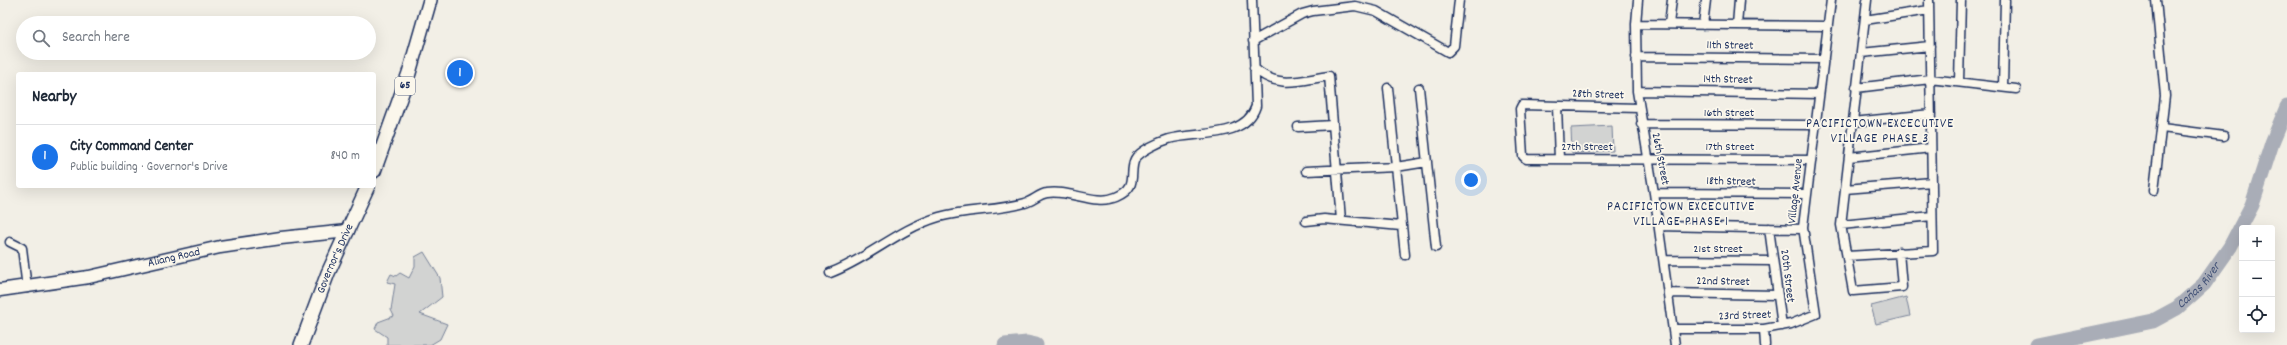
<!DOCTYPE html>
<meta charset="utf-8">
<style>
body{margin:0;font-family:Dekko,sans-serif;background:#f6f6f7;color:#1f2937}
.controls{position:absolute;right:12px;bottom:12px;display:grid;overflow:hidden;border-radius:4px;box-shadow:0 4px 16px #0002}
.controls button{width:36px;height:36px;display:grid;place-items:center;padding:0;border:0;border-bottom:1px solid #e0e1e3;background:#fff;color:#1f2937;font:20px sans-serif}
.you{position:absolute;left:1471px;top:180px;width:14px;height:14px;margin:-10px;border:3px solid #fff;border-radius:50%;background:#1a73e8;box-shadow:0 0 0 6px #1a73e833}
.badge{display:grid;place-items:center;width:26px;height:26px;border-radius:50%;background:#1a73e8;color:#fff;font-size:13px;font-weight:700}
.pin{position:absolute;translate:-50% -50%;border:2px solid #fff;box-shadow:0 1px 4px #0006}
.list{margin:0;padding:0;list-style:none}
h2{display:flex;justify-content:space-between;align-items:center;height:52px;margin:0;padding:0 16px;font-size:17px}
h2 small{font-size:13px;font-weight:400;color:#747a83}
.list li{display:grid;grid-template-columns:26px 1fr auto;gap:12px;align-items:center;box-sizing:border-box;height:64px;padding:0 16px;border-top:1px solid #e0e1e3}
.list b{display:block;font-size:15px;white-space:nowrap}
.list p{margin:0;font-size:13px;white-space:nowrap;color:#747a83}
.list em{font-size:13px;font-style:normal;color:#747a83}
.icon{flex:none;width:22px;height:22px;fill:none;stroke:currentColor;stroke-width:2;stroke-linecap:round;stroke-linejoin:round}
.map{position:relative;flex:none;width:2287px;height:345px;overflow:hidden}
.search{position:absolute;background:#fff;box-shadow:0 4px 16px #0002;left:16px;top:16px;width:360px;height:44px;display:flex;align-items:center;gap:10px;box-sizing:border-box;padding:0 14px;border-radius:22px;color:#747a83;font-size:15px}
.panel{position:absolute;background:#fff;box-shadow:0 4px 16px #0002;left:16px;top:72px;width:360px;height:116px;border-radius:4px}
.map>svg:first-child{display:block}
.green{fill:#d2d3d2;stroke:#768198}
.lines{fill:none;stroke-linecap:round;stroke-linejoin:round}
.river{stroke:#a9adb7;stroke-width:15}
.street-casing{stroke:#1b2f5e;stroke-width:11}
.secondary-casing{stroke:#1b2f5e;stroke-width:15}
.primary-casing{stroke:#1b2f5e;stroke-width:16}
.street{stroke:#fbf7ec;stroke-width:8}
.secondary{stroke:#fbf7ec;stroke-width:12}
.primary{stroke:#fbf7ec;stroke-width:13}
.labels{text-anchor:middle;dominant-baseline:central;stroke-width:3.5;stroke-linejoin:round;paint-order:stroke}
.shield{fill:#fbf7ec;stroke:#5e6b89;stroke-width:1}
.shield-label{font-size:11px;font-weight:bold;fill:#1b2f5e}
.street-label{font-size:12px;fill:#1b2f5e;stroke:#fbf7ec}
.neighbourhood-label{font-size:13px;letter-spacing:1px;fill:#1b2f5e;stroke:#fbf7ec}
.water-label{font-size:13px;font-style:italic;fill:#465579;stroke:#fbf7ec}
</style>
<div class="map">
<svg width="2287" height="345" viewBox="0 0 2287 345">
<rect width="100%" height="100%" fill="#f2efe6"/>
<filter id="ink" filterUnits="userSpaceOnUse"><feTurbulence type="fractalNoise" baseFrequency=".025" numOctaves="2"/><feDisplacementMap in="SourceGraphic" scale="8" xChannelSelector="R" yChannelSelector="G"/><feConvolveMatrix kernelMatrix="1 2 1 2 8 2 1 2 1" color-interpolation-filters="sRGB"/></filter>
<g filter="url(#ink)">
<path class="green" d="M1612,126L1613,151L1572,153L1571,128Z
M424,252L440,278L442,297L420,314L447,324L440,339L430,345H387V337L375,329L378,322L394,316L391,310L395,284L387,282L391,274L396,276L400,273L409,278L415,266V257Z
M1906,297L1910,316L1876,324L1871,306Z"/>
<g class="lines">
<g class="river">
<path d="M1005,345L1027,343L1036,345"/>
<path id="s1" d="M2037,345L2153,321L2177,308L2204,284L2230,247L2252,205L2272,143L2287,107"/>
</g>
<g class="street-casing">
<path id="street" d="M1638,0L1636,24L1637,91L1654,193L1675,345
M1867,0L1841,225L1853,291L1902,287L1899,252
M1865,20L1929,10
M1636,24L1828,26
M1669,24L1672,0
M1703,25L1706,0
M1737,25L1739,0
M1253,41L1302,14L1313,11L1355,6L1376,11L1448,52L1454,46L1459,0
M1861,53L1930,46
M1636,57L1824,59
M1254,68C1278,90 1300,80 1329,76L1341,220
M1959,82L1961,0
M2003,87L2005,0
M1388,88L1405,255
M1419,88L1436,247
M1856,88L1930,79L2016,89
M1637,91L1819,94
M1557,106L1559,159
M1639,108L1522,105L1520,109L1523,156L1526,159L1811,160
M1853,122L1931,114
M1641,124L1816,125
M1298,127L1333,125
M2162,128L2224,136
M1849,157L1931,148
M1306,171L1396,167L1427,162
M1845,189L1932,182
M2154,190L2165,96L2156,0
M1654,193L1807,194
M1306,221L1324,219L1401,226
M1841,225L1932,216
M1659,226L1803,229
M1769,228L1782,326
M10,242L22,248L27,288
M1847,256L1933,251L1929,0
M1664,260L1773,261
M830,273C868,259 898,229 939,217C967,209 997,211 1025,203C1033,201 1039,194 1047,193C1069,189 1095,206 1116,197C1140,187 1128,173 1135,159C1140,151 1159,142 1169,139C1196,131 1245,140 1256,106L1252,0
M1668,293L1777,295
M1673,329H1764L1791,324L1816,314L1803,227L1831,0
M1764,329L1765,345"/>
</g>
<g class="secondary-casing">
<g id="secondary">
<path id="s2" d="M0,290L89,277L220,247L281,238L348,231"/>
</g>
</g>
<g class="primary-casing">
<g id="primary">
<path d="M374,171L409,73L430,0"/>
<path id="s3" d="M301,345L328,273L368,186"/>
</g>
</g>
<use href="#street" class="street"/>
<use href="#secondary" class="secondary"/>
<use href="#primary" class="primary"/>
</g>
</g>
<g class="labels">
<rect class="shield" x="395" y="77" width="20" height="18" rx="3"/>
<g class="shield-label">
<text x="405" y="86">65</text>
</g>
<g class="street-label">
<text transform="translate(1730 46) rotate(1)">11th Street</text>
<text transform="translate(1728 80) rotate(1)">14th Street</text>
<text transform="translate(1598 95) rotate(2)">28th Street</text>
<text x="1729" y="113">16th Street</text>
<text x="1587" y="147">27th Street</text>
<text x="1730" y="147">17th Street</text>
<text transform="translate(1660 159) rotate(79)">26th Street</text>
<text transform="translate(1731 182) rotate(1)">18th Street</text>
<text transform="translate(1796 191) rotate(-84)">Village Avenue</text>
<text x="1718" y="249">21st Street</text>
<text stroke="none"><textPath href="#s2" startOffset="177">Aliang Road</textPath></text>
<text stroke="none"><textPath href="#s3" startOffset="93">Governor's Drive</textPath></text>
<text transform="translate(1787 276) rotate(83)">20th Street</text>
<text transform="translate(1723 282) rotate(1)">22nd Street</text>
<text transform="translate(1745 316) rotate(-2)">23rd Street</text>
</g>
<g class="neighbourhood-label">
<text x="1880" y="124">PACIFICTOWN EXCECUTIVE<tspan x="1880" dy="15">VILLAGE PHASE 3</tspan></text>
<text x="1681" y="207">PACIFICTOWN EXCECUTIVE<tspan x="1681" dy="15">VILLAGE PHASE 1</tspan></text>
</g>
<g class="water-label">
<text stroke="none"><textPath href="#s1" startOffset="177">Cañas River</textPath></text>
</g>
</g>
</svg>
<div class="controls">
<button>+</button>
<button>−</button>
<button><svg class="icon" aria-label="locate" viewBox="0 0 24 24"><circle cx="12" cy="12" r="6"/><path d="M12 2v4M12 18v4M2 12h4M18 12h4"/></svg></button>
</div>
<div class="you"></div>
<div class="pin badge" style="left:460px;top:73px">1</div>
<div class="search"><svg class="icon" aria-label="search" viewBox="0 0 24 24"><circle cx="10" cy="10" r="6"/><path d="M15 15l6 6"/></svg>Search here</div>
<section class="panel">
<h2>Nearby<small></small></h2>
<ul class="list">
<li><span class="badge">1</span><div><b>City Command Center</b><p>Public building · Governor's Drive</p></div><em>840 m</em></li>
</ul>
</section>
</div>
